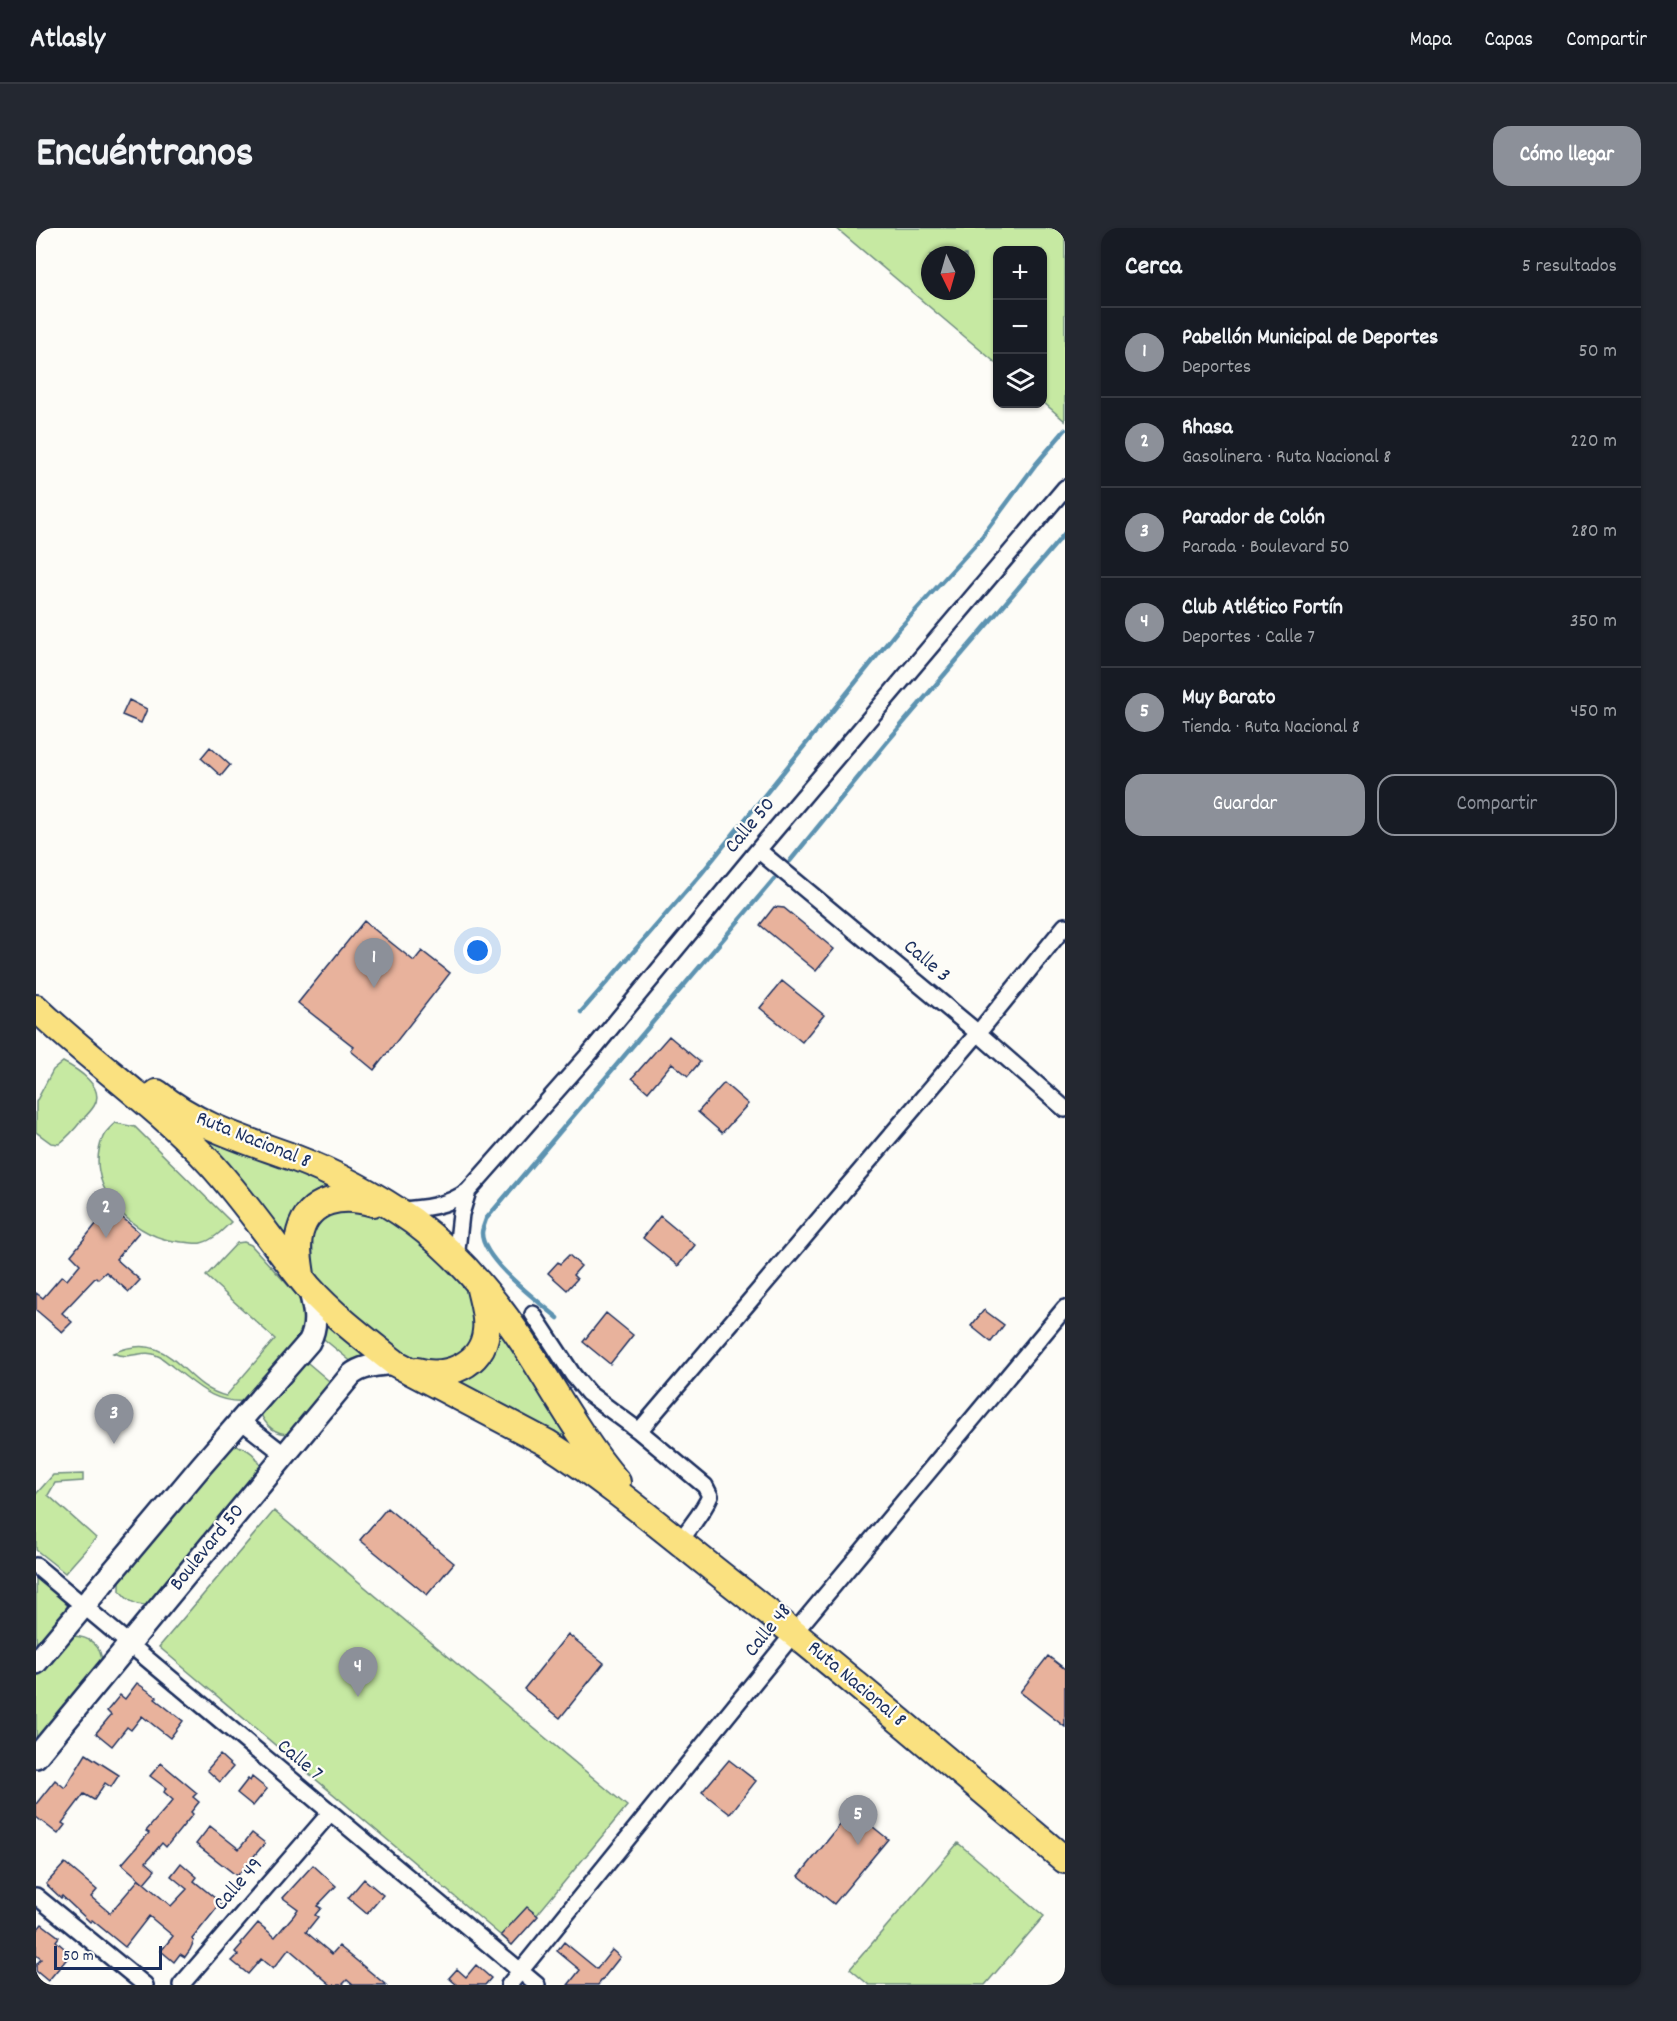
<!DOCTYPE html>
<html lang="es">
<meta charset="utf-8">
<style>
body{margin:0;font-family:Dekko,sans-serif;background:#242831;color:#f1f3f6}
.controls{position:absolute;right:18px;top:18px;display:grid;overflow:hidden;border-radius:12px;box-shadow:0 2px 4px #0004}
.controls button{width:54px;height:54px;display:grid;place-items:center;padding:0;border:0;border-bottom:2px solid #363941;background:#171b24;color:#f1f3f6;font:30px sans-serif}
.compass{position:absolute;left:885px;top:18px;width:54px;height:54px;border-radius:50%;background:#171b24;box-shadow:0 2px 4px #0004;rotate:175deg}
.scale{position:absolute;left:18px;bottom:15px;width:108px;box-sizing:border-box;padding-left:6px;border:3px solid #1b2f5e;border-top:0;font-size:16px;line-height:21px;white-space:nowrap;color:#1b2f5e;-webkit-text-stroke:4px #fdfcf7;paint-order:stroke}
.you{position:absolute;left:442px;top:723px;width:21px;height:21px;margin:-15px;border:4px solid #fff;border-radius:50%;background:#1a73e8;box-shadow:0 0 0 9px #1a73e833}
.badge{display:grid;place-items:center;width:39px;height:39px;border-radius:50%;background:#8c9099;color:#fff;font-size:20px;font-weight:700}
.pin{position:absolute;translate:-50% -50px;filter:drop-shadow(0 2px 3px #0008)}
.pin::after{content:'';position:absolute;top:32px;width:21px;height:18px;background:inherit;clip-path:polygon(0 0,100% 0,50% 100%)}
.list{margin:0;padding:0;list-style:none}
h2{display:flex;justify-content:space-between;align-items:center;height:78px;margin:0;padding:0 24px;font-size:26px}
h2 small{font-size:20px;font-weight:400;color:#9ea1a6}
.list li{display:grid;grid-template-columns:39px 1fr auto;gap:18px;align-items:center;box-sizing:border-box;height:90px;padding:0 24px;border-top:2px solid #363941}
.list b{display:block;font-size:22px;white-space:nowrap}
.list p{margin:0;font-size:20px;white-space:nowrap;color:#9ea1a6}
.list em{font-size:20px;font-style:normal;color:#9ea1a6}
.actions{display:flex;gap:12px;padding:18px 24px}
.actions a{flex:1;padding:14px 0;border:2px solid #8c9099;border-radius:18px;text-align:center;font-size:21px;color:#8c9099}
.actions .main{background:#8c9099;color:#fff}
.icon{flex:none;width:33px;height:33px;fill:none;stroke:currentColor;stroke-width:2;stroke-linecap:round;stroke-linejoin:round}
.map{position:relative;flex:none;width:1029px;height:1757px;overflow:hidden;border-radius:18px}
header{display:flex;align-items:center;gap:36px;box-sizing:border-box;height:84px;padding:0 30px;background:#171b24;border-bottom:2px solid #363941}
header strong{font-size:28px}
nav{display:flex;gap:33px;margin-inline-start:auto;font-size:21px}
.intro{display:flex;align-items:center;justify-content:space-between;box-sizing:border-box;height:144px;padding:0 36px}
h1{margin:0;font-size:42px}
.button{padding:15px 27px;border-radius:18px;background:#8c9099;color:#fff;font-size:21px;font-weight:700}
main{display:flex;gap:36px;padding:0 36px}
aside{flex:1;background:#171b24;border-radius:18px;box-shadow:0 2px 4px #0004}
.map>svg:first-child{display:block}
.green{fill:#c6e9a2;stroke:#708c80;stroke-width:1.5;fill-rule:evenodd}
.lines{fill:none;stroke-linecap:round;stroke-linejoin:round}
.stream{stroke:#5d93b1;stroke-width:4.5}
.building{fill:#e8b29c;stroke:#1b2f5e;stroke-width:1.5}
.minor-casing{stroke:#1b2f5e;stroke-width:20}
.secondary-casing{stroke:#1b2f5e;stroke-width:26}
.trunk-casing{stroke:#1b2f5e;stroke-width:30}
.minor{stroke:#fdfcf7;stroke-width:15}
.secondary{stroke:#fdfcf7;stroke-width:21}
.trunk{stroke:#fae180;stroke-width:26}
.labels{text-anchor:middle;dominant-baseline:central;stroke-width:4.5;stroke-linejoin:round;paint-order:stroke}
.street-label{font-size:21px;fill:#1b2f5e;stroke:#fdfcf7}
</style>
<header>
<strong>Atlasly</strong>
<nav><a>Mapa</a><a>Capas</a><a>Compartir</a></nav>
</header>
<div class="intro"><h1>Encuéntranos</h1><a class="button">Cómo llegar</a></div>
<main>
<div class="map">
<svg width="1029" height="1757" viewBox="0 0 1029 1757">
<rect width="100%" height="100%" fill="#fdfcf7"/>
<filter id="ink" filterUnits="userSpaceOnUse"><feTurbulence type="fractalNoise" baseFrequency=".0167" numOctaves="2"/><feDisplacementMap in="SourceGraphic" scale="12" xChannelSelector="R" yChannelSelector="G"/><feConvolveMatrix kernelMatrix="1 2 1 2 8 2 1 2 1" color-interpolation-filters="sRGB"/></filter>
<g filter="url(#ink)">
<path class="green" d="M800,0H1029V193L1007,174L1006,22H962L961,136ZM894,27H930V63H894Z
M27,834C41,841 70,859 58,878C55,883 50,888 46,892C39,901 32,909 23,916L15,915L0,904V874L17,842Z
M79,895L99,899L195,994C187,1002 176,1013 165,1015C160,1016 152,1014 146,1014C141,1013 134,1013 128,1011C87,999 48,954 67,909C69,904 75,899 79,895Z
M157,900L302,959L250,1022Z
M300,980L335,984L353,991L375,1006L424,1047L437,1064L439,1109L425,1129C414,1131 396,1137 384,1134C357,1127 278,1059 272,1030C270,1021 274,1007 275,998Z
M208,1014L215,1017L261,1067L268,1081L270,1106L210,1173C178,1176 161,1157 137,1139C132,1135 127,1130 122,1128C108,1120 93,1133 77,1125C137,1099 145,1158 190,1168L239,1111L170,1048L201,1015Z
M286,1090L342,1131L318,1136L283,1107Z
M463,1095L542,1220L421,1155C447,1144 462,1124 463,1095Z
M266,1130L299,1158L255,1206C239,1206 230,1199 224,1184Z
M194,1216C210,1219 223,1227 226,1243L115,1376C102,1380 92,1373 84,1363V1349Z
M47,1246V1253L19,1255L12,1267L60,1310L29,1345L0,1322V1266L17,1247Z
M238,1283L591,1578L476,1717L123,1419Z
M0,1350L26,1371L34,1381L0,1427Z
M35,1408C54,1408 67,1418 66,1438L0,1516V1446L30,1410Z
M922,1615L1008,1688L949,1757H833L814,1741Z"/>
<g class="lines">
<path class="stream" d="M754,633L851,514L1029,305
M545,784L665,646L861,403L942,314L1000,236L1029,202
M522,1090C502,1073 446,1032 446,1005C446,1001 449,995 450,991L738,651"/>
</g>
<path class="building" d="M93,472L111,481L105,495L86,487Z
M174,519L194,537L185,548L165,530Z
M738,679L748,680L798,721L780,743L724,697Z
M328,693L378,733L386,723L414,745L338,842L315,823L318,819L262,775Z
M746,753L788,787L766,814L724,780Z
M633,808L664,834L652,848L636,835L612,864L596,850Z
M688,855L712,876L686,905L662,884Z
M74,979L103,1004L80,1031L104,1052L93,1064L70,1044L62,1051L60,1049L26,1085L36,1094L26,1104L0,1082V1065L7,1070L26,1048L31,1052L44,1036L35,1027Z
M624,988L659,1017L642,1038L607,1010Z
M533,1027L545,1038L537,1047L541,1051L531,1062L512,1045L522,1034L524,1036Z
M948,1082L968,1097L955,1114L935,1098Z
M570,1085L597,1107L574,1136L547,1114Z
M351,1280L418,1335L391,1367L324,1312Z
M532,1406L568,1435L524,1490L488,1461Z
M1012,1428L1029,1441V1499L984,1464Z
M101,1455L121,1469L119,1471L147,1493L134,1510L106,1488L95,1502L91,1499L76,1518L60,1505L75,1487L71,1483L84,1467L89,1471Z
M50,1526L83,1547L75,1559L69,1555L58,1572L48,1566L26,1595L29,1597L22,1606L0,1589V1576L19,1552L29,1560Z
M184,1527L197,1539L184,1554L171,1542Z
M693,1532L720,1553L694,1586L666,1564Z
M125,1535L161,1565L157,1569L163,1574L155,1584L157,1586L130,1619L126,1615L110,1634L119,1642L108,1655L86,1636L113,1605L110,1603L137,1572L128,1564L130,1560L114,1548Z
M216,1549L231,1561L217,1578L201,1565L212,1551L214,1553Z
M816,1582L852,1611L798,1676L763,1648Z
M174,1598L203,1621L216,1605L229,1615L201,1648L160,1616Z
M29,1635L61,1662L55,1669L74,1685L103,1651L135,1678L151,1661L135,1648L145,1635L161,1649L158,1653L185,1675L156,1711L158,1713L154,1722L149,1729L144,1726L138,1734L125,1723L137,1708L113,1688L89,1719L56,1692L54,1694L26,1668L25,1670L10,1656Z
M277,1637L300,1658L281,1678L285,1680L279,1687L282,1689L270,1704L296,1726L303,1718L350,1757H317L311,1752L306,1757H295L253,1721L237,1741L225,1731L212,1746L196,1733L202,1727L199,1724L206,1716L205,1715L222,1695L239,1709L258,1687L262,1681L247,1670Z
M328,1651L347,1667L331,1686L312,1670Z
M491,1679L502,1688L476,1717L465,1707Z
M6,1696L23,1709L20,1713L35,1726L12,1753L0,1743V1737L5,1731L0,1727V1703Z
M528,1714L561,1741L576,1722L584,1729L562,1757H532L544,1742L521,1723Z
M440,1737L455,1750L449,1757H421L413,1750L421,1741L430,1749Z"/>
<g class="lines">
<g class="minor-casing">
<path id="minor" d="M722,622L942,805L1029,881
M362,982C387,981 412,978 432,963L554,825L722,622L1029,260
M420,1031L425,986L432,963
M497,1086L537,1147L552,1165L603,1203L669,1258L674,1268C667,1285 653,1299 644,1314
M204,1192L249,1227
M603,1203L942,805L1029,698
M0,1338L501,1757
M0,1668L109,1757
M145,1757L294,1585
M473,1757L758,1405L1029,1080"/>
</g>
<g class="secondary-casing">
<path id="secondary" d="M0,1435L166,1237L273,1114C283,1096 278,1079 273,1060
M0,1529L315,1147C327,1137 344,1137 359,1135"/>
</g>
<g class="trunk-casing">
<path id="trunk" d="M0,780C56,834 121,877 174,935C210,974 239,1019 273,1060C298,1088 330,1112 359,1135L511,1215C572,1254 628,1302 685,1347C802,1439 915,1536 1029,1632
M121,865C163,899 207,911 256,929C298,945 340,967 377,993C420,1025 457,1069 487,1114C518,1161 544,1211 581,1254
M265,1047C263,1033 260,1018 264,1004C273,970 308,966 337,975
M381,1143C410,1151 447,1137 450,1103C452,1089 447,1074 444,1061"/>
</g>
<use href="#minor" class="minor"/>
<use href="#secondary" class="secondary"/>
<use href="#trunk" class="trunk"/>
</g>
</g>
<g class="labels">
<g class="street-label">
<text transform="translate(715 598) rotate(-50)">Calle 50</text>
<text transform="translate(890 734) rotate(40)">Calle 3</text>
<text transform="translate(217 913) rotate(22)">Ruta Nacional 8</text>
<text transform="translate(172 1320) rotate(-51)">Boulevard 50</text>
<text transform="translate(733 1403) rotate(-51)">Calle 48</text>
<text transform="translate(820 1457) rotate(40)">Ruta Nacional 8</text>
<text transform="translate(263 1533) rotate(40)">Calle 7</text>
<text transform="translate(203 1657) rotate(-49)">Calle 49</text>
</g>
</g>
</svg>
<div class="controls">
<button>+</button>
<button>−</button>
<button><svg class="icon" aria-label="layers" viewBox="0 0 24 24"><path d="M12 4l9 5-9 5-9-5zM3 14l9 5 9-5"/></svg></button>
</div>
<svg class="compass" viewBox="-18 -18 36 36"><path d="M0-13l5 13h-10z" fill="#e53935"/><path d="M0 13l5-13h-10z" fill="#9ea1a6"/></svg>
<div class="scale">50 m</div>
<div class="you"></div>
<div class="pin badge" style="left:338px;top:760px">1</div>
<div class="pin badge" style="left:70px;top:1010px">2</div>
<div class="pin badge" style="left:78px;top:1216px">3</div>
<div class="pin badge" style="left:322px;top:1469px">4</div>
<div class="pin badge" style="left:822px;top:1617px">5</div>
</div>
<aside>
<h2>Cerca<small>5 resultados</small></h2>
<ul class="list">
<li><span class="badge">1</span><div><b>Pabellón Municipal de Deportes</b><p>Deportes</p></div><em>50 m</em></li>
<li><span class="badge">2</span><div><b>Rhasa</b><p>Gasolinera · Ruta Nacional 8</p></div><em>220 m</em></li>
<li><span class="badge">3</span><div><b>Parador de Colón</b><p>Parada · Boulevard 50</p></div><em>280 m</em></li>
<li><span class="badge">4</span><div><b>Club Atlético Fortín</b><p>Deportes · Calle 7</p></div><em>350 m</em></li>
<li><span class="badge">5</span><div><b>Muy Barato</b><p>Tienda · Ruta Nacional 8</p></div><em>450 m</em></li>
</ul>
<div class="actions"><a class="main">Guardar</a><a>Compartir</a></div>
</aside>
</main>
